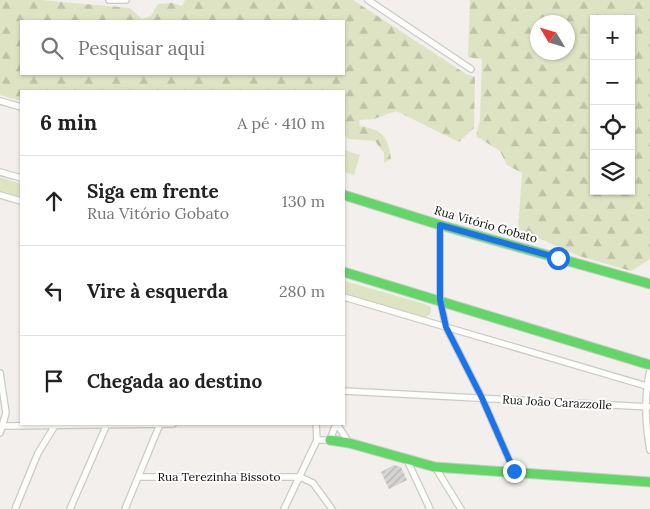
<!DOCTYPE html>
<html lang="pt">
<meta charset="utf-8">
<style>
body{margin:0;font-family:Lora,serif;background:#f6f6f6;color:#222}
.controls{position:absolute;right:15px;top:15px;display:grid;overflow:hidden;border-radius:0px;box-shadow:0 1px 4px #0004}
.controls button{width:45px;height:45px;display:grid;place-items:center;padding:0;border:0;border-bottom:1px solid #e0e0e0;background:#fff;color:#222;font:25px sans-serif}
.compass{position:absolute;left:530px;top:15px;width:45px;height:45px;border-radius:50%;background:#fff;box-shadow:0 1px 4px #0004;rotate:308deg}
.stop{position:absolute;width:15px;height:15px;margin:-11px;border:4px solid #1a73e8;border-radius:50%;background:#fff}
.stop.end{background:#1a73e8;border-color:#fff;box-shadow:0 1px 5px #0008}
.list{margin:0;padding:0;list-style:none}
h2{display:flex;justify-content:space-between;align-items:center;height:65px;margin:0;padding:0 20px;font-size:21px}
h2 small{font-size:16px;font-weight:400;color:#767676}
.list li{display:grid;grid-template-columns:32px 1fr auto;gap:15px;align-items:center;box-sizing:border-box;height:90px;padding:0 20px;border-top:1px solid #e0e0e0}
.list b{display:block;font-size:19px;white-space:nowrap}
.list p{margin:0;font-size:16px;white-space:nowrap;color:#767676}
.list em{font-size:16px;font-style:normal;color:#767676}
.icon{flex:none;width:28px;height:28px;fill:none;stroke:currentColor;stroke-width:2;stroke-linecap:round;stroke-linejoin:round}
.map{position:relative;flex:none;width:650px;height:509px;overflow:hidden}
.search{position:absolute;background:#fff;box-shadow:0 1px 4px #0004;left:20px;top:20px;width:325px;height:55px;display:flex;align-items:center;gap:12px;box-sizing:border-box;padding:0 18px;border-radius:0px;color:#767676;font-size:19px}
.panel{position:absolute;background:#fff;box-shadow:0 1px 4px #0004;left:20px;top:90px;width:325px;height:335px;border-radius:0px}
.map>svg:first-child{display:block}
.grass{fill:#dee4c3}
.forest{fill:url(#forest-firs);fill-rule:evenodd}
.building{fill:url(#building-hatch)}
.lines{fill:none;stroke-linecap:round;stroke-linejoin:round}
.street-casing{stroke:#cccac7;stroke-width:8}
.fast-casing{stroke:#cccac7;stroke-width:11}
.street{stroke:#fdfdfc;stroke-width:5.5}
.fast{stroke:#63d668;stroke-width:9}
.route{stroke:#1a73e8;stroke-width:6}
.labels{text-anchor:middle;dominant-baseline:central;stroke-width:4;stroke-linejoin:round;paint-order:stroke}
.street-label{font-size:12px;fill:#13110e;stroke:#fefefe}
</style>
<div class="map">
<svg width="650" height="509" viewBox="0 0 650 509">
<defs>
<pattern id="forest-firs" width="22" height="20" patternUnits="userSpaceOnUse" patternTransform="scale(1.25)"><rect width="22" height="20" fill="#dee4c3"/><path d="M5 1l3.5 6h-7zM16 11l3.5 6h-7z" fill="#bec3a6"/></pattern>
<pattern id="building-hatch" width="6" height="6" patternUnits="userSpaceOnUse" patternTransform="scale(1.25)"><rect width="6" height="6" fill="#d6d4d2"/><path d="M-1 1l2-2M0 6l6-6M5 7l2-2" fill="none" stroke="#b7b5b3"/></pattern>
</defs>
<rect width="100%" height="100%" fill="#f2efec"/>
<path class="grass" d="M344,150L360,155L354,175L344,172Z
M0,177L21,184V199L0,192Z
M344,281L425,304L431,307V313L425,318L344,294Z"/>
<path class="forest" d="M0,0H40L130,8L142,19L151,16L158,4L172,3L182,6L185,0H353L466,74L475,77L474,128L459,142L396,111L374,119L359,120L360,126C384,130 388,137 391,159L384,163V153L375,141L349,139L344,135V91H21V101L0,95ZM21,21H344V74H21Z
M470,0H650V259L631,271L579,256L518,229L522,173L507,165L500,151L476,136L480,120L482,59L468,57ZM594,19H631V191H594ZM538,22H568V52H538Z"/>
<path class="building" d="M394,465L401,467L407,480L389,489L381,472Z"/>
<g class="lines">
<g class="street-casing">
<path id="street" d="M109,0H126
M368,0L471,69
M0,101L21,107
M0,172L21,178
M0,195L21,201
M440,225V300L446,327L482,398L514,471
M344,297L650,387
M650,370C644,397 645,423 650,450
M0,373L6,413L0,433
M344,391L650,407
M316,424L317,440H330L336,424
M337,424L349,443
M3,426L173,424
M407,460L430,509
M435,467L461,509
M139,477H300L313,483L332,509
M15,509L38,453L56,424
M70,509L107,424
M125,509L160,424
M284,509L317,440"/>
</g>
<g class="fast-casing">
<path id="fast" d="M344,195L440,225L650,284
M344,272L650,365
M330,440L349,443L435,467L650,482"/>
</g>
<use href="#street" class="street"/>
<use href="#fast" class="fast"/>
</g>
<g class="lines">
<path class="route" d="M514,471L482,398L446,327L440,300V225L558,258"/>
</g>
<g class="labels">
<g class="street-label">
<text transform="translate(486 224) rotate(16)">Rua Vitório Gobato</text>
<text transform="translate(557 402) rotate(3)">Rua João Carazzolle</text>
<text x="219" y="476">Rua Terezinha Bissoto</text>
</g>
</g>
</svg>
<div class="controls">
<button>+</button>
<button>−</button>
<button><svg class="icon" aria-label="locate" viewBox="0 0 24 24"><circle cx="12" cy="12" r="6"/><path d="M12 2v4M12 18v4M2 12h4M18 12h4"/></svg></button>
<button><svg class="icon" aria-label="layers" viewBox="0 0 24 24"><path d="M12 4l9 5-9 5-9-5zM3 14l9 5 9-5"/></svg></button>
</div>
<svg class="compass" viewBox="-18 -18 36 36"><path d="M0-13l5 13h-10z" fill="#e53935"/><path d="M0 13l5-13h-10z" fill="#767676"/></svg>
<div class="stop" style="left:558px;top:258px"></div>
<div class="stop end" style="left:514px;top:471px"></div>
<div class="search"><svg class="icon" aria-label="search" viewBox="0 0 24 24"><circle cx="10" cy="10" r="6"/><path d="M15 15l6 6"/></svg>Pesquisar aqui</div>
<section class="panel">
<h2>6 min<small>A pé · 410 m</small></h2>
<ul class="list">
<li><svg class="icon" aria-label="ahead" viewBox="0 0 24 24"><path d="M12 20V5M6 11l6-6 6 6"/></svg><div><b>Siga em frente</b><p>Rua Vitório Gobato</p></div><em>130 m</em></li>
<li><svg class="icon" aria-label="left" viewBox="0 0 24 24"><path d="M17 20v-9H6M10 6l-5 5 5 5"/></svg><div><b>Vire à esquerda</b></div><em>280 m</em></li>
<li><svg class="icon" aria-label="arrive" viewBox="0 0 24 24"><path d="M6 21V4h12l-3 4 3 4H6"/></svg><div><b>Chegada ao destino</b></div></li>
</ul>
</section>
</div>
